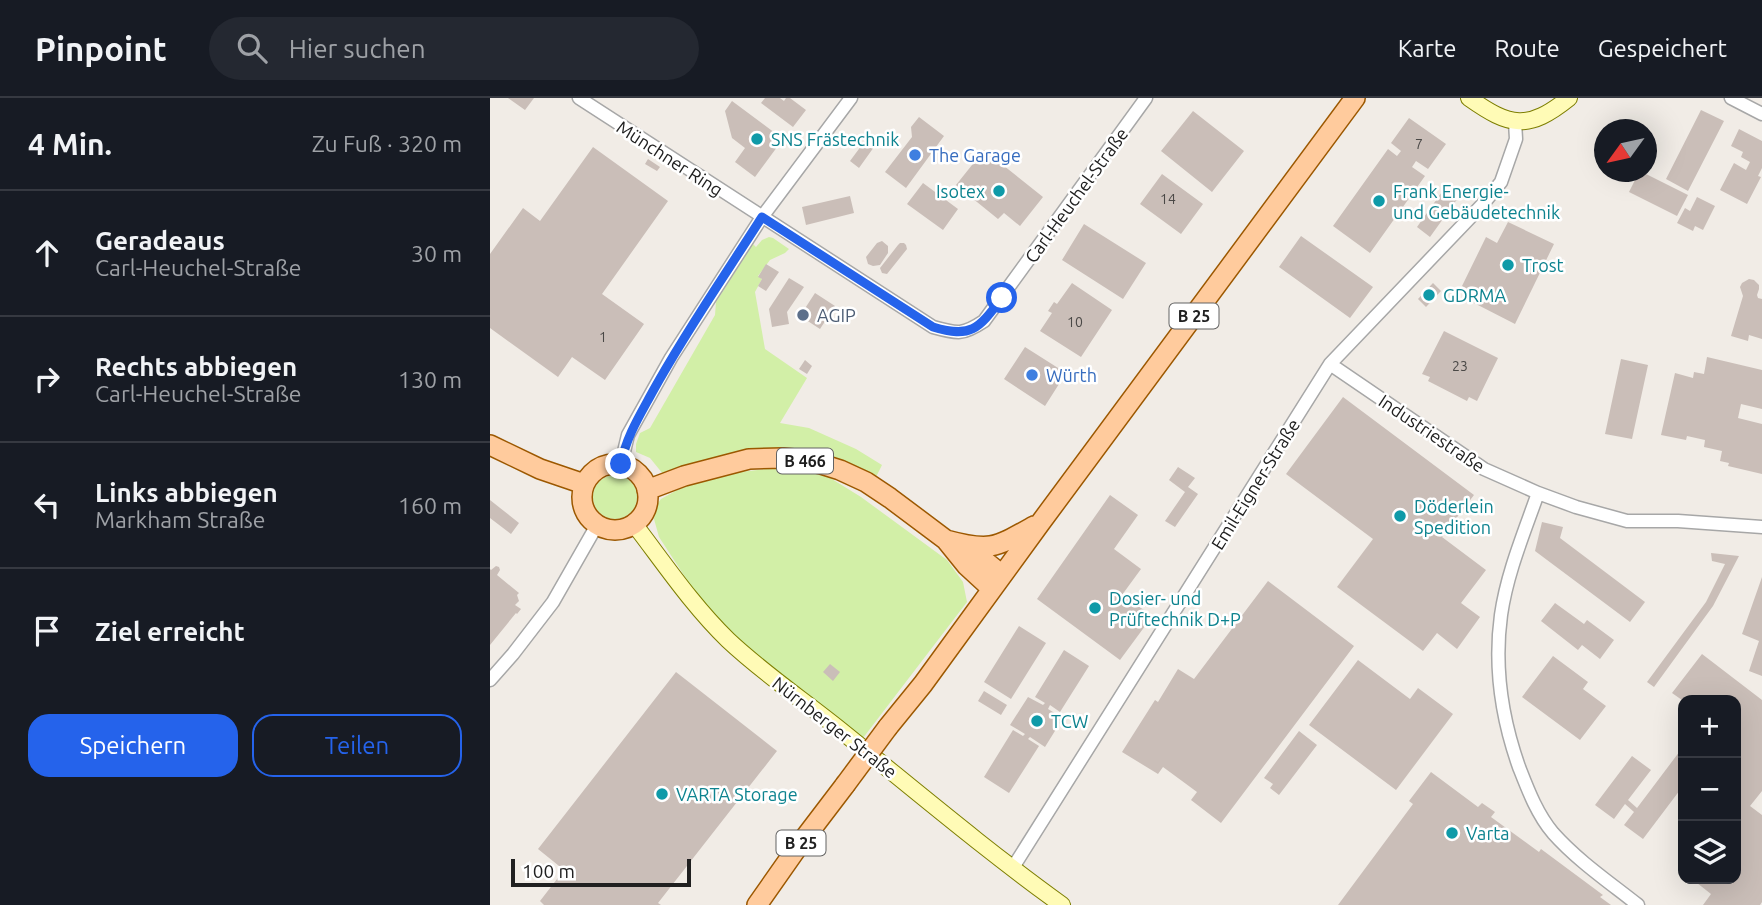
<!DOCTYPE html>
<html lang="de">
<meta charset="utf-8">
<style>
body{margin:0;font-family:Ubuntu,sans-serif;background:#242831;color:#f1f3f6}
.controls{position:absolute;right:21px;bottom:21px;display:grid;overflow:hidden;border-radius:14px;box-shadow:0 7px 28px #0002}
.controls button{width:63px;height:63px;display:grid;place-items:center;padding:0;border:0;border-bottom:2px solid #363941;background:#171b24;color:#f1f3f6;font:35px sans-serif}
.compass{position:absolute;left:1104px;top:21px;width:63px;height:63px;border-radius:50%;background:#171b24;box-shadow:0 7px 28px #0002;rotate:237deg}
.scale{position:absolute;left:21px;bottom:18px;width:180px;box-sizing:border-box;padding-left:7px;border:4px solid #202020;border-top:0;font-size:19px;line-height:24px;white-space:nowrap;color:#202020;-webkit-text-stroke:5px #fff;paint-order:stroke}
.stop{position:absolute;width:21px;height:21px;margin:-16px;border:5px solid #2563eb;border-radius:50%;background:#fff}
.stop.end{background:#2563eb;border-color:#fff;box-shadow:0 2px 7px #0008}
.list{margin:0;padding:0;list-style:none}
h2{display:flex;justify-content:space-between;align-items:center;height:91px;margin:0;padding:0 28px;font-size:30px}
h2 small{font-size:23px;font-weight:400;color:#9ea1a6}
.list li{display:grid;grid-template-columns:46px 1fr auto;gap:21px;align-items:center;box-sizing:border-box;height:126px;padding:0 28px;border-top:2px solid #363941}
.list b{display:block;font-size:26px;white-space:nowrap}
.list p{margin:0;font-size:23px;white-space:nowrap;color:#9ea1a6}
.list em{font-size:23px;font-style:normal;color:#9ea1a6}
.actions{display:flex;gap:14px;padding:21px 28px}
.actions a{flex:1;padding:16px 0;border:2px solid #2563eb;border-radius:21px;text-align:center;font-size:24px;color:#2563eb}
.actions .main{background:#2563eb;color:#fff}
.icon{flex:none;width:38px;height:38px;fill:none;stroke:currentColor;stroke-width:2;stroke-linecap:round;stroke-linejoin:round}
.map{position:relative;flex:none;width:1272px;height:807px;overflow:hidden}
header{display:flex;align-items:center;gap:42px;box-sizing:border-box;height:98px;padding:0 35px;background:#171b24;border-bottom:2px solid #363941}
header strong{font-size:33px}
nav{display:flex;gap:38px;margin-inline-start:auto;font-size:24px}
.search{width:490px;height:63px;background:#242831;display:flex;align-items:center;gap:18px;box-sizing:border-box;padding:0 24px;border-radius:38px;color:#9ea1a6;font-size:26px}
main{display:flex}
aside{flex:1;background:#171b24}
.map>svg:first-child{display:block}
.grass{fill:#d2efa7}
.building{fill:#cabeb8}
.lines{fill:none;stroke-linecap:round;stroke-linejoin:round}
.street-casing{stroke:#a7a7a7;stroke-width:15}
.secondary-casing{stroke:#7d7e00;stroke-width:18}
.primary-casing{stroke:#9c5800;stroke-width:22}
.street{stroke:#fff;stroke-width:12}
.secondary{stroke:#fffbb6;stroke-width:16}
.primary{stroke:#ffcb9d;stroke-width:19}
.primary-bridge-casing{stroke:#9c5800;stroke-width:22;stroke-linecap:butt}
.primary-bridge{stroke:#ffcb9d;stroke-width:19}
.route{stroke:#2563eb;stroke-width:9}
.culture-dot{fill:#0f9aa8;stroke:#fff;stroke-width:2.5}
.shop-dot{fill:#3f7fe0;stroke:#fff;stroke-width:2.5}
.service-dot{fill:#5c6f8a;stroke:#fff;stroke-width:2.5}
.labels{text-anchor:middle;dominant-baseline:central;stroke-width:5;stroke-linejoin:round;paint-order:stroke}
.number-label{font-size:14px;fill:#4a4846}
.shield{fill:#fff;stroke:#636363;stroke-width:2}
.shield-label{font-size:16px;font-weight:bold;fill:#202020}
.culture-label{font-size:18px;fill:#0d838f;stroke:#fff;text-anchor:start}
.shop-label{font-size:18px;fill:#366cbe;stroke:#fff;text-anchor:start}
.street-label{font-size:18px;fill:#202020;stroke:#fff}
.service-label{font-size:18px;fill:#4e5e75;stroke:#fff;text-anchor:start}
</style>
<header>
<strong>Pinpoint</strong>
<div class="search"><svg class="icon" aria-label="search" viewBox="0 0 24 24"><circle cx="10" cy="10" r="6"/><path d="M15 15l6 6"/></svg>Hier suchen</div>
<nav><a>Karte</a><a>Route</a><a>Gespeichert</a></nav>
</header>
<main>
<aside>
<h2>4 Min.<small>Zu Fuß · 320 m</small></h2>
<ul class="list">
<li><svg class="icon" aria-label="ahead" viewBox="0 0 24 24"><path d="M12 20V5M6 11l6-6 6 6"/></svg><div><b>Geradeaus</b><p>Carl-Heuchel-Straße</p></div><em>30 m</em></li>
<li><svg class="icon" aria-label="right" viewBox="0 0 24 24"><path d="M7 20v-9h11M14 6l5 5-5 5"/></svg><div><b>Rechts abbiegen</b><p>Carl-Heuchel-Straße</p></div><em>130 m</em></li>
<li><svg class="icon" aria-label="left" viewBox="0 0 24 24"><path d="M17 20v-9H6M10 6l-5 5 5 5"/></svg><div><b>Links abbiegen</b><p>Markham Straße</p></div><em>160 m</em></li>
<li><svg class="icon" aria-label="arrive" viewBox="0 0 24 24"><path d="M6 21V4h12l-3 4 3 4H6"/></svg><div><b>Ziel erreicht</b></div></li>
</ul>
<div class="actions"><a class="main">Speichern</a><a>Teilen</a></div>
</aside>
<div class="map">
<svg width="1272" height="807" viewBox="0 0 1272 807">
<rect width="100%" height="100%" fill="#f1ece6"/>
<path class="grass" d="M279,139L283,140L299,151L295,155L280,162L268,178L272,181L265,194L275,251L317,280L290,325L319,330L366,351L392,367L385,381L370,371L341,358L303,352L173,376L160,360L146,354V346L150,335L160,330L225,217L226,204L263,146L266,149L272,142Z
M293,369L337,378L371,399L457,462L473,484L477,504L373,640L277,570L214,508L169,439L164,421L165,409L171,401L189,391L233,376Z
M103 399a22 22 0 1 1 44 0a22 22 0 1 1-44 0Z"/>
<path class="building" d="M18,0H44L35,12Z
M275,0H290L294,3L296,0H300L316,12L303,29L271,5Z
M242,3L293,41L265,79L245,64L255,50L242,40L235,13Z
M1211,12L1234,23L1198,93L1176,81Z
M703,13L754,53L722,94L671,53Z
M429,19L454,38L416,90L395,74L422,39L421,29Z
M919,20L956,46L938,71L926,63L922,69L935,78L880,155L843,128L898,51L907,58L911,53L901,45Z
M1249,31L1272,43V70L1268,78L1271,79L1257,106L1230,92L1244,65L1256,72L1260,64L1251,59L1253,54L1241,48Z
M380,36L389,42L369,70L360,63Z
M103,49L178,103L112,196L154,226L115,282L82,259L68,279L0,230V156L33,110L50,123Z
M494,52L553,99L530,128L514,115L508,121L466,87Z
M158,61L170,69L167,73L155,66Z
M1149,74H1152L1198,97L1187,118L1139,94Z
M672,76L713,106L691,136L650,106Z
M433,85L468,111L453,132L417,106Z
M954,91L968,100L940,139L927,129Z
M360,98L364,115L316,127L312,109Z
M1207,99L1225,108L1213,132L1205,128L1203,133L1187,125L1195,110L1200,113Z
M1018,124L1064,146L1025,226L984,205L988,196L972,188L996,139L1007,145Z
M594,126L656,165L633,201L572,162Z
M811,138L883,189L860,220L789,169Z
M392,143L398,148V155L390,167L383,168L378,166L376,159L387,145Z
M410,145H414L416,147L417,151L397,176L392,175L390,170L408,147Z
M276,166L289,174L276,193L268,188L272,181L268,179Z
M299,180L314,189L297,214L299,226L282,229L279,211Z
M1259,181L1264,182L1269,187V191L1267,197L1268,200L1272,201V241L1259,237L1258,243L1241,238L1253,198L1250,189L1252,185Z
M582,185L622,212L591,259L550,233L562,215L558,213L564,204L567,206Z
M943,185L951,193L936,209L928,201Z
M325,195L345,208L330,231L310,218Z
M954,233L1008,260L987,303L979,299L977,303L938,283L940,279L932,276Z
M535,249L576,275L555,308L514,281Z
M1217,259L1272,272V311L1251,306L1248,320L1272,326V376L1238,368L1239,365L1230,363L1232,353L1214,349L1215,342L1197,338L1196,342L1171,337L1185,275L1203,280L1204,274L1214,276Z
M1131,261L1158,267L1142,341L1115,336Z
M315,262L322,268L317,276L309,271Z
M853,299L984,397L952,439L996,472L971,505L990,519L967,551L947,535L933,553L847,489L883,441L796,376Z
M688,369L705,380L698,389L708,396L685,429L675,423L695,394L679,382Z
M620,397L648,417L624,451L651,471L632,497L664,519L660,525L658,524L630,562L547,501Z
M0,402L29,425L21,436L0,420Z
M1052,424L1073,429L1070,440L1155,504L1140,524L1045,453Z
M1221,455L1249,458L1223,508L1164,589L1157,584L1216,504L1235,466L1222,463Z
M6,468L9,469L10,472L7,477L29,495L27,497L29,503L25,507L31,511L27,516L26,515L0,547V471L1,472Z
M1272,479V578L1259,573L1269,543L1252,536Z
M778,483L864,548L731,725L701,702L707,694L673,669L668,676L632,654L665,602L668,604L688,571L704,581Z
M1065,505L1094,526L1097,522L1124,542L1110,561L1092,547L1088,552L1051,523Z
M529,528L556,545L521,601L494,584Z
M574,552L599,568L570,614L560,607L558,611L573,620L555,649L540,639L538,641L549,648L519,695L494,679L523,632L533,638L535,636L520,627L538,599L553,607L555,605L545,599Z
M1212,556L1272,602V693L1260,708L1272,717V804L1270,807H1213L1221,796L1202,781H1246V602H1192L1182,595Z
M1063,558L1098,584L1093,591L1116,608L1090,642L1032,599Z
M868,562L920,601L928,590L963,616L906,692L819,627Z
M340,566L350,574L343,583L333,574Z
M186,574L287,653L168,805L171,807H54L50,803L74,772L48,751Z
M494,593L517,607L511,617L488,603Z
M809,633L827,647L789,697L780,690L783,686L774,680Z
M1193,649V695L1190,692L1153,741L1134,727L1144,714L1135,706L1124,721L1105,707L1142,658L1161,672L1138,702L1147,710Z
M941,674L988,709L992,705L1005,714L1001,719L1049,754L1051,751L1113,797L1110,799L1121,807H848L923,706L919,703Z"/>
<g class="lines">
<g class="street-casing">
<path id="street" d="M89,0L443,229C468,236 473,237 494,223L656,0
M1241,0L1272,16
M840,266L994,371L1048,395L1086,409L1137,423H1188L1272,429
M131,366L138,337L181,260L272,119L361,0
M1048,395C1034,435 1017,475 1011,517C1004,568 1012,621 1029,669C1038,692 1047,716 1063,735C1088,763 1119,784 1148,807
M0,582L23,556L63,504L107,427
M522,771L840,266L993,106L1011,84L1026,41L1025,24"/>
</g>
<g class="secondary-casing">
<path id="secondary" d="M979,0C1020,29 1038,33 1079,0
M144,426C174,465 202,507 238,542C274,576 316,604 354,635C426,693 497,753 572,807"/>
</g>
<g class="primary-casing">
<path id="primary" d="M0,347L50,371L94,386
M92 399a33 33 0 1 1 66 0a33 33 0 1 1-66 0Z
M157,392L194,378L259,361L293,360L314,362L331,366L350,372L376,384L400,400L456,442L477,468L502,491
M456,442C500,454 505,450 544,428
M475,447L512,477
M398,629L433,586L551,424L865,0
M267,807L307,750L355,687"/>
</g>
<use href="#street" class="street"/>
<use href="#secondary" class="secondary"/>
<use href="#primary" class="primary"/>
<g class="primary-bridge-casing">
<path id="primary-bridge" d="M355,687L398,629"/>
</g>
<use href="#primary-bridge" class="primary-bridge"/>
</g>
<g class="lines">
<path class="route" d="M131,366C136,339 150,317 163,293C196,233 235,177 272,119L443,229C482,241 489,230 512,200"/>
</g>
<g class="culture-dot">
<circle cx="267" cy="41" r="7"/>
<circle cx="509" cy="93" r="7"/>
<circle cx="889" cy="103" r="7"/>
<circle cx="1018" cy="167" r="7"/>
<circle cx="939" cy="197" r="7"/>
<circle cx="910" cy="418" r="7"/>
<circle cx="605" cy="510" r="7"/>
<circle cx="547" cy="623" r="7"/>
<circle cx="172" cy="696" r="7"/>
<circle cx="962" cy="735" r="7"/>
</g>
<g class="shop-dot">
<circle cx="425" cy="57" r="7"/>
<circle cx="542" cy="277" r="7"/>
</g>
<circle class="service-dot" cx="313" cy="217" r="7"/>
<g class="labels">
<g class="number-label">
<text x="929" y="46">7</text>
<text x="678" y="101">14</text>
<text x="585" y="224">10</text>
<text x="113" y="239">1</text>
<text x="970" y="268">23</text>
</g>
<g class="shield">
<rect x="679.5" y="205.5" width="49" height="25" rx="5"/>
<rect x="287" y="350.5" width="56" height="25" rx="5"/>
<rect x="286.5" y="732.5" width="49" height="25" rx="5"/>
</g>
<g class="shield-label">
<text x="704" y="218">B 25</text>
<text x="315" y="363">B 466</text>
<text x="311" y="745">B 25</text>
</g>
<g class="culture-label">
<text x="281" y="41">SNS Frästechnik</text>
<text x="495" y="93" text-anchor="end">Isotex</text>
<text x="903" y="93">Frank Energie-<tspan x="903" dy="21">und Gebäudetechnik</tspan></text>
<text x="1032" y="167">Trost</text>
<text x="953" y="197">GDRMA</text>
<text x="924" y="408">Döderlein<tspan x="924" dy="21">Spedition</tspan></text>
<text x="619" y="500">Dosier- und<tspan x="619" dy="21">Prüftechnik D+P</tspan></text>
<text x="561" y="623">TCW</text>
<text x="186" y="696">VARTA Storage</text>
<text x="976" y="735">Varta</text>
</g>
<g class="shop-label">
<text x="439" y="57">The Garage</text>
<text x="556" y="277">Würth</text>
</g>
<g class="street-label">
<text transform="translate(180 60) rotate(33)">Münchner Ring</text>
<text transform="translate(586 97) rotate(-54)">Carl-Heuchel-Straße</text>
<text transform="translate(942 335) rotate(34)">Industriestraße</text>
<text transform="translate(765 386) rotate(-58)">Emil-Eigner-Straße</text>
<text transform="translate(345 629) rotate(38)">Nürnberger Straße</text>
</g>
<g class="service-label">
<text x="327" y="217">AGIP</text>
</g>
</g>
</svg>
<div class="controls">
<button>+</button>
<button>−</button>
<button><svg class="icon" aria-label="layers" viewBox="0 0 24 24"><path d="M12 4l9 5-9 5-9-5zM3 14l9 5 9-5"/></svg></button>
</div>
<svg class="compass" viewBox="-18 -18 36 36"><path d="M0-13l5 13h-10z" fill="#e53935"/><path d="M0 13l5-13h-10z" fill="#9ea1a6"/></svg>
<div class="scale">100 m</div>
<div class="stop" style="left:512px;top:200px"></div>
<div class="stop end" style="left:131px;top:366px"></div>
</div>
</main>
